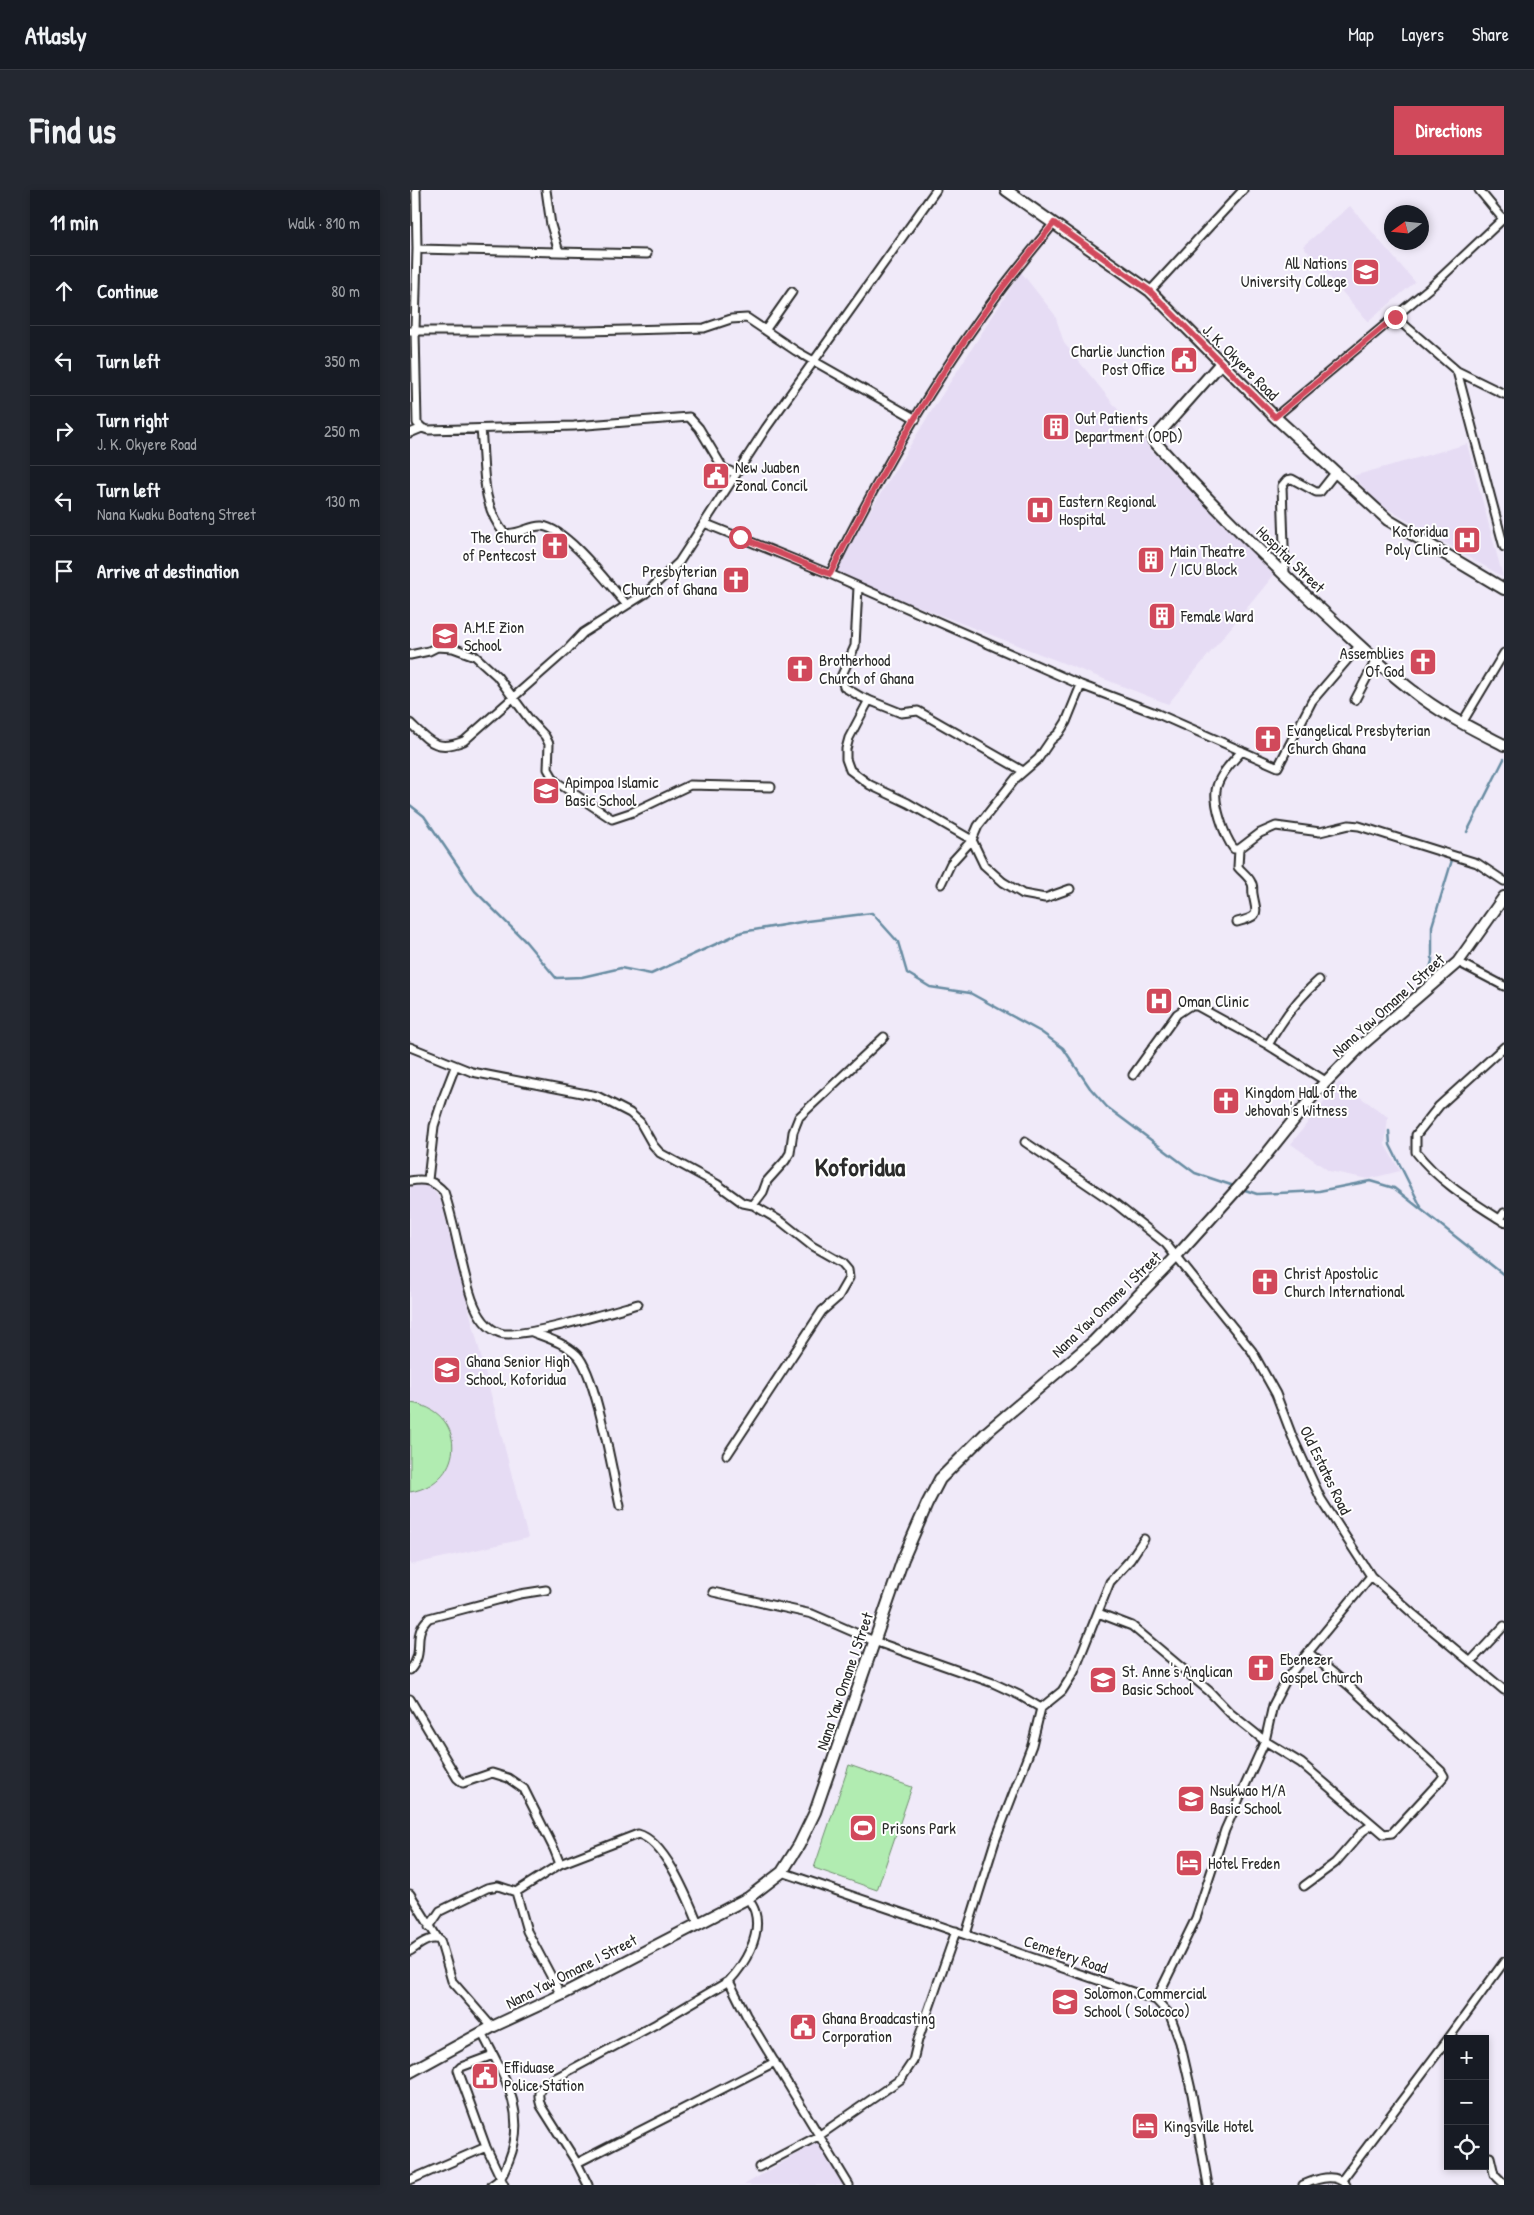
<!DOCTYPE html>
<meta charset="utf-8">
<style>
body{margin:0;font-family:"Patrick Hand",sans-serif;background:#242831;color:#f1f3f6}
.controls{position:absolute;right:15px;bottom:15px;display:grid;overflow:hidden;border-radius:0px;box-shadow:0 2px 8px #0003}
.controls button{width:45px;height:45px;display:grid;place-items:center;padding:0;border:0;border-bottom:1px solid #363941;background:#171b24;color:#f1f3f6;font:25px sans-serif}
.compass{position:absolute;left:974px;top:15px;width:45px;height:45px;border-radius:50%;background:#171b24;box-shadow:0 2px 8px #0003;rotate:255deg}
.stop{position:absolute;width:15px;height:15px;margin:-11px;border:4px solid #d1495b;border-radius:50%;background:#fff}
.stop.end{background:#d1495b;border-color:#fff;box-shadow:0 1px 5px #0008}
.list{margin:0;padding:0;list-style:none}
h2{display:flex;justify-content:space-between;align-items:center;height:65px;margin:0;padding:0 20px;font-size:21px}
h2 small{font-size:16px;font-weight:400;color:#9ea1a6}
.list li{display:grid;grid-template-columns:32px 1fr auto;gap:15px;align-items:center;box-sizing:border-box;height:70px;padding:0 20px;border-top:1px solid #363941}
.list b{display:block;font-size:19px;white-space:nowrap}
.list p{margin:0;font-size:16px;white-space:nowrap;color:#9ea1a6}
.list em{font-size:16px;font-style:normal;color:#9ea1a6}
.icon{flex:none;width:28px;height:28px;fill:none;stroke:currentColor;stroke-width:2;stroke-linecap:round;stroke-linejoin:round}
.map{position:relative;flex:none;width:1094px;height:1995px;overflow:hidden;border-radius:0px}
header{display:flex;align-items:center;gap:30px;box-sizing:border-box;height:70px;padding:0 25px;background:#171b24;border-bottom:1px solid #363941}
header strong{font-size:24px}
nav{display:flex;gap:28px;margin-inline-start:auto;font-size:18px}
.intro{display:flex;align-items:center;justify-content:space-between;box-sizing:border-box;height:120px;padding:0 30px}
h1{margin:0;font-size:35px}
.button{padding:12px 22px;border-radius:0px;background:#d1495b;color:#fff;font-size:18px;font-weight:700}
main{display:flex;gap:30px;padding:0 30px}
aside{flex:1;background:#171b24;border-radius:0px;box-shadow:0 2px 8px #0003}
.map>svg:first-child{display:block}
.built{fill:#e6dcf4}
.green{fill:#b1ecb1;stroke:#6e8c6e}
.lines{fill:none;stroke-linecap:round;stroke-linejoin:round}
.stream{stroke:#688ca2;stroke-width:2.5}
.street-casing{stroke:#2b2b2b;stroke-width:11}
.secondary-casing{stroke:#2b2b2b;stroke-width:14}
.primary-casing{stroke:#2b2b2b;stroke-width:14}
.street{stroke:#fff;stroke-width:7}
.secondary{stroke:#fff;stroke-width:10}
.primary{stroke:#fff;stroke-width:10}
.route{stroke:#d1495b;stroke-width:6}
.labels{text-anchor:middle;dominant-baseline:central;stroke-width:4;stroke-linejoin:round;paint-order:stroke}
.poi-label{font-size:16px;fill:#2b2b2b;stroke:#fff;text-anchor:start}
.street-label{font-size:16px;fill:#2b2b2b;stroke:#fff}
.town-label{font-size:26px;font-weight:bold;fill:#2b2b2b;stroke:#fff}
</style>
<header>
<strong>Atlasly</strong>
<nav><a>Map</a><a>Layers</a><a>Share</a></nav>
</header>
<div class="intro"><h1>Find us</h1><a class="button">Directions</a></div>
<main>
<aside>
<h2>11 min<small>Walk · 810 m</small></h2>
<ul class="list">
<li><svg class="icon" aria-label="ahead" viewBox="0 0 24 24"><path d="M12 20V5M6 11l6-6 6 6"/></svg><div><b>Continue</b></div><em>80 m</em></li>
<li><svg class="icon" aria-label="left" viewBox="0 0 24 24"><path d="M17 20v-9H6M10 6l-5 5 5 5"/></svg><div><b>Turn left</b></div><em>350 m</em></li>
<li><svg class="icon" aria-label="right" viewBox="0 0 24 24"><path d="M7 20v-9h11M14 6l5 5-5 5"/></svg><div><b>Turn right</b><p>J. K. Okyere Road</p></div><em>250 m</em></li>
<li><svg class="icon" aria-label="left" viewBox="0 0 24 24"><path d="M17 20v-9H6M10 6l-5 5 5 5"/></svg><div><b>Turn left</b><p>Nana Kwaku Boateng Street</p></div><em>130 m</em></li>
<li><svg class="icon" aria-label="arrive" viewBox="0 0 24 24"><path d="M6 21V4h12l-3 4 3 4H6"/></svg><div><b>Arrive at destination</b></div></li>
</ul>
</aside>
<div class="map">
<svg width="1094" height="1995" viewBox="0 0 1094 1995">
<rect width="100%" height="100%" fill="#f0eaf9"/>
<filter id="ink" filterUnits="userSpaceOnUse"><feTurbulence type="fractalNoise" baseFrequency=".02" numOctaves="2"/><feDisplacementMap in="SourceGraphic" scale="10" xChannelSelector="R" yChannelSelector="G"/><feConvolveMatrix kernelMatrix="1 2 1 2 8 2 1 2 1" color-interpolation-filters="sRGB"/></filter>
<g filter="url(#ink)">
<path class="built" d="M940,16L1005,92L958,132L893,56Z
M611,82L645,125L654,153L740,259L864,385L758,514L438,389L423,381L517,228Z
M1057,254L1093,387L969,314L943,286Z
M929,892L978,927L975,955L990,981L958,989L919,981L881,954Z
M12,991L18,992L31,1011L118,1348L0,1375V995Z
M407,1952L433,1995H334Z"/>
<path class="green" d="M0,1213C56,1219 58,1292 0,1302Z
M439,1575L502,1597L467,1700L404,1678Z"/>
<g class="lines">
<path class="stream" d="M0,615L14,626L65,701L116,752L146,788L172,787L211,778L241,784L332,742L397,731L462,723L488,752L497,783L520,797L560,803L631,842L653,858L680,898L697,917L785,983L824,996
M1057,642L1094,569
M1016,793L1022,771V736L1042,670
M979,941L980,955L1011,1017
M832,999L847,1004L909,1001L960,991L984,998L1094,1085"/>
<g class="street-casing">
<path id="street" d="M136,0L141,35L149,62
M1069,0L1093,29
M7,59L237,64
M740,101L833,0
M985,127L1047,181L1094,204
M356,139L382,102
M0,141H5L7,59L6,0
M1047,181L1094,357
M865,227L1023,95L1094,28
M71,239C75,274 70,314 94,343C109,346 119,335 132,336C158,339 199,395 217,415
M0,243L12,238
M324,283L313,278L289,238L279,227L164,236L18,240L12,238L7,233L5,141H177L294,138L321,129L337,128L386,161L506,229
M294,333L420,384L671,495L748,524L868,577L902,511L950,455
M420,384C468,287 524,189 590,101C607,78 626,56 644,33
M875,385L872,296L877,290L882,289L906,302H910L925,283
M448,397L445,456L431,487L434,497L451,507L491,523L508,521L613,581
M0,465L19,461L27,457L43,458L65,466L87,486L119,529L135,546L139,554L138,579L145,591L202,629L223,622L280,595L361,597
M459,510L439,548L436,559V569L440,580L460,595L498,613L562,650L574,675L593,692L613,704L635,708L660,699
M945,510L966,470
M0,533C20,552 26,562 54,551L157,460L173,443L236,403L269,372L356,238L526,0
M1052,533L1094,463
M829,659H824C814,646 802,611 807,596C811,583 823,571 832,561
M531,694L541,673L562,650L568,636L606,588L628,569L641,550L649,543L656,532L671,495
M827,732C852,726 846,723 843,704C842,699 844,696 841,692C838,686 832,682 828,677L829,659L850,643L866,636L910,642L939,635L949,636L1067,673L1094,691
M1048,772L1094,796
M858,855C872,830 887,809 909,790
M0,857L62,882L187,906L220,923L230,932L243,955L250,963L307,994L333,1013L343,1015L372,1032L402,1056L432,1073L438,1080L439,1088L428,1107L412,1121L317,1265
M1094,857L1029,916L1006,945V962C1029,992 1063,1012 1094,1032
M723,885L767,824L779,816H787L858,855L917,892
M615,952L706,1014L756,1054L842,1161L866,1204L882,1246L911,1309L961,1386L1003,1424L1094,1500
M18,990L24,936L33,908L45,877
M0,991C15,988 24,991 34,1002C46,1037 50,1074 62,1109C67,1123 75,1138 90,1143C110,1150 203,1121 228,1114
M343,1015L353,1002L357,991L375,971L380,963L383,942L389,927L474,847
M1090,1029L1094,1023
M122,1142C137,1148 155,1153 167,1165C186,1184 203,1285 210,1316
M303,1402L402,1424L464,1451L583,1493L609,1505L631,1518
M688,1423L722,1436L799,1501L820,1523L855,1551L891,1573L974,1644L982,1643L1030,1591L1034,1586L1031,1581L938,1495L899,1463
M1061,1471L1094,1436
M0,1480C17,1461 0,1445 19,1428L110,1404L136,1400
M0,1509L47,1588L53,1593L82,1583L98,1588L114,1599L144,1659L150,1674
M372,1682L746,1810L760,1825L770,1852L782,1904L798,1995
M894,1696L925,1673L953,1641L962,1635
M0,1704L28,1749
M338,1708C340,1712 344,1717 345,1722C352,1746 334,1775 319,1791L336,1825L439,1995
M19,1737L30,1721L77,1698L88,1696L106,1702
M556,1744L585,1651L622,1555L631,1518L652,1501L664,1482L700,1392L720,1370L734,1349
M0,1761C9,1755 19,1746 30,1750L42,1791L82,1837
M319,1791L246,1834L138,1892C128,1899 127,1904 131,1916L167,1973L365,1872
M151,1805L117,1741L106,1702L150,1674L228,1644C255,1651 278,1709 288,1733
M746,1810L786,1728L815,1640L855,1551L863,1515L877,1488L961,1386
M72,1843C94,1886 118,1922 99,1970C94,1981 93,1989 82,1995
M1038,1849L1094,1772
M83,1865L51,1877L48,1880L49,1883L76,1957L94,1995
M1080,1967L1084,1984L1094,1994
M167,1973L178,1995
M349,1977L410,1945L491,1889L503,1871L508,1850L546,1741
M0,1990L76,1957
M932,1990L1038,1849
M893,1995C906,1989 925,1982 936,1995"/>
</g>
<g class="secondary-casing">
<path id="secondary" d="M811,173L743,250C795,308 850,362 906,415C938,444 968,475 1003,501C1030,523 1063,539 1094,555"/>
</g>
<g class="primary-casing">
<path id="primary" d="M596,0L740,101L865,227L978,330L1094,399
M0,1882L82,1837L151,1805L338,1708L372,1682L389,1655L405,1622L493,1369L517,1314L530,1289L578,1241L684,1151L766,1067L839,986L907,901L953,854L1048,772L1094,707"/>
</g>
<use href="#street" class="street"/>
<use href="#secondary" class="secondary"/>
<use href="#primary" class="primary"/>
</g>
</g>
<g class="lines" filter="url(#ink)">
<path class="route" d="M330,347L420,384C468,287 524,189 590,101C607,78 626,56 644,33L740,101L865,227L985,127"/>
</g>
<defs>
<g id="university-square" transform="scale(1.4375)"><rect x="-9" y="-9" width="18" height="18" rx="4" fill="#d1495b" stroke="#fff"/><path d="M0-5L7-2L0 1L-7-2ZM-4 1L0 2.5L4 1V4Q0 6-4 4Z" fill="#fff"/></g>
<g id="civic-square" transform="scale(1.4375)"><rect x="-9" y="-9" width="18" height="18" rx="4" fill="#d1495b" stroke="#fff"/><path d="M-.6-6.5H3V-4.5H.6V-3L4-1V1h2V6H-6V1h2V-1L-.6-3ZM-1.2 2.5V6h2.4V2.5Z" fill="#fff"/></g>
<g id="building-square" transform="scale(1.4375)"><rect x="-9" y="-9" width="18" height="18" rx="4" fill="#d1495b" stroke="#fff"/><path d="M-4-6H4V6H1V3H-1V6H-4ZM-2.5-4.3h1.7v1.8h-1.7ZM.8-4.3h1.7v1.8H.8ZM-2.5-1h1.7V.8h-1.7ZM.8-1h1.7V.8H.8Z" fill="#fff"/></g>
<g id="hospital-square" transform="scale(1.4375)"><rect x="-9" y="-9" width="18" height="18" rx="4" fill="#d1495b" stroke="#fff"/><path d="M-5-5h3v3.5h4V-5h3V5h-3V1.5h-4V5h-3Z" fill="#fff"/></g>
<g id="church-square" transform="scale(1.4375)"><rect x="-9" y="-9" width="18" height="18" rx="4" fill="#d1495b" stroke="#fff"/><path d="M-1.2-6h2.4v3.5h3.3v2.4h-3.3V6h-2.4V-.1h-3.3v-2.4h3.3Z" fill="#fff"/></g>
<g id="school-square" transform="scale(1.4375)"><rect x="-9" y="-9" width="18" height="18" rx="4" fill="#d1495b" stroke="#fff"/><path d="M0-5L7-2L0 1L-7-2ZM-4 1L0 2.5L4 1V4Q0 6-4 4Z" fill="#fff"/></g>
<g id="stadium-square" transform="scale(1.4375)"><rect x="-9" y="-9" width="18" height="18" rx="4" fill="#d1495b" stroke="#fff"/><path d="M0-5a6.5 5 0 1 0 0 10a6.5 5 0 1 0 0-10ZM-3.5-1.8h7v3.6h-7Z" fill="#fff"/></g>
<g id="hotel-square" transform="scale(1.4375)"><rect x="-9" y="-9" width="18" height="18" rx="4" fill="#d1495b" stroke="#fff"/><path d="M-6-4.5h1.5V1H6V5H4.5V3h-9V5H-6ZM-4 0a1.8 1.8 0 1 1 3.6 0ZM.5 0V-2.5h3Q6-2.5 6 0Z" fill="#fff"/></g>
</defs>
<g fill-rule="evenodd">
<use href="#university-square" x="956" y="82"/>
<use href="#civic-square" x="774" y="170"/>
<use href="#building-square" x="646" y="237"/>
<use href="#civic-square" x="306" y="286"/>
<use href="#hospital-square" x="630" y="320"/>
<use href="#hospital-square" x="1057" y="350"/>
<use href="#church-square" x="145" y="356"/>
<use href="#building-square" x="741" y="370"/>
<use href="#church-square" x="326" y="390"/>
<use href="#building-square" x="752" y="426"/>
<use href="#school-square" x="35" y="446"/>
<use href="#church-square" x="1013" y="472"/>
<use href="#church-square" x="390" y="479"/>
<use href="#church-square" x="858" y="549"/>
<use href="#school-square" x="136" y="601"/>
<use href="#hospital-square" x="749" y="811"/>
<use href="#church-square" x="816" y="911"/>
<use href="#church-square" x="855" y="1092"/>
<use href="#school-square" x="37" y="1180"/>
<use href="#church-square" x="851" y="1478"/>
<use href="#school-square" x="693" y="1490"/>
<use href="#school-square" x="781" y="1609"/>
<use href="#stadium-square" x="453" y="1638"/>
<use href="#hotel-square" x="779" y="1673"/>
<use href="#school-square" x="655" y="1812"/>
<use href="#civic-square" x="393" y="1837"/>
<use href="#civic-square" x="75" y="1886"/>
<use href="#hotel-square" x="735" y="1936"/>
</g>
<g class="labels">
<g class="poi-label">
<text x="937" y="73" text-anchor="end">All Nations<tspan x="937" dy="18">University College</tspan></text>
<text x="755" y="161" text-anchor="end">Charlie Junction<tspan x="755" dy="18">Post Office</tspan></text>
<text x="665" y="228">Out Patients<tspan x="665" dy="18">Department (OPD)</tspan></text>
<text x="325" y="277">New Juaben<tspan x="325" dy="18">Zonal Concil</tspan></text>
<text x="649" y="311">Eastern Regional<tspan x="649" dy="18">Hospital</tspan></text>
<text x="1038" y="341" text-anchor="end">Koforidua<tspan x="1038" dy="18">Poly Clinic</tspan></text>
<text x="126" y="347" text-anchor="end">The Church<tspan x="126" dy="18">of Pentecost</tspan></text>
<text x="760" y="361">Main Theatre<tspan x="760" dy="18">/ ICU Block</tspan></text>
<text x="307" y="381" text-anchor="end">Presbyterian<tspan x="307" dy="18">Church of Ghana</tspan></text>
<text x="771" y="426">Female Ward</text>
<text x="54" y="437">A.M.E Zion<tspan x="54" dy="18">School</tspan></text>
<text x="994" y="463" text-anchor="end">Assemblies<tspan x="994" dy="18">Of God</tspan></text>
<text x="409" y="470">Brotherhood<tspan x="409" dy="18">Church of Ghana</tspan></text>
<text x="877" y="540">Evangelical Presbyterian<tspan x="877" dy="18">Church Ghana</tspan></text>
<text x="155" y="592">Apimpoa Islamic<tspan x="155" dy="18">Basic School</tspan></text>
<text x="768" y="811">Oman Clinic</text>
<text x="835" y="902">Kingdom Hall of the<tspan x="835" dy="18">Jehovah's Witness</tspan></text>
<text x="874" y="1083">Christ Apostolic<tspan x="874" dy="18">Church International</tspan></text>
<text x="56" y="1171">Ghana Senior High<tspan x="56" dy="18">School, Koforidua</tspan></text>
<text x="870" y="1469">Ebenezer<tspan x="870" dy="18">Gospel Church</tspan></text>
<text x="712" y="1481">St. Anne's Anglican<tspan x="712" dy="18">Basic School</tspan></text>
<text x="800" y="1600">Nsukwao M/A<tspan x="800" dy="18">Basic School</tspan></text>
<text x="472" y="1638">Prisons Park</text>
<text x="798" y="1673">Hotel Freden</text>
<text x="674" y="1803">Solomon Commercial<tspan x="674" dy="18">School ( Solococo)</tspan></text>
<text x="412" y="1828">Ghana Broadcasting<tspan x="412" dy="18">Corporation</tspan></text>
<text x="94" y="1877">Effiduase<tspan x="94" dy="18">Police Station</tspan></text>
<text x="754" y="1936">Kingsville Hotel</text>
</g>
<g class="street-label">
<text transform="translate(831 172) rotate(45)">J. K. Okyere Road</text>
<text transform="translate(881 369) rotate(44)">Hospital Street</text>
<text transform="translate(978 815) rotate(-42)">Nana Yaw Omane I Street</text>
<text transform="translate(696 1114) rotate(-44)">Nana Yaw Omane I Street</text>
<text transform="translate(916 1280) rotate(64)">Old Estates Road</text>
<text transform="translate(434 1491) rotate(-71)">Nana Yaw Omane I Street</text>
<text transform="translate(656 1764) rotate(19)">Cemetery Road</text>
<text transform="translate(161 1781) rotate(-27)">Nana Yaw Omane I Street</text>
</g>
<g class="town-label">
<text x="450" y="976">Koforidua</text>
</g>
</g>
</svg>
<div class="controls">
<button>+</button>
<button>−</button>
<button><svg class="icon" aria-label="locate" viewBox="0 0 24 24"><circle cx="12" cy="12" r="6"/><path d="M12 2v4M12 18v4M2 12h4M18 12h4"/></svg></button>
</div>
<svg class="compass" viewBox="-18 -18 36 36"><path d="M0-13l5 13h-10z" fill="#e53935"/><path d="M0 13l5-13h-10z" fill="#9ea1a6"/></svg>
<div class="stop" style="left:330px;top:347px"></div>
<div class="stop end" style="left:985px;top:127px"></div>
</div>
</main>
